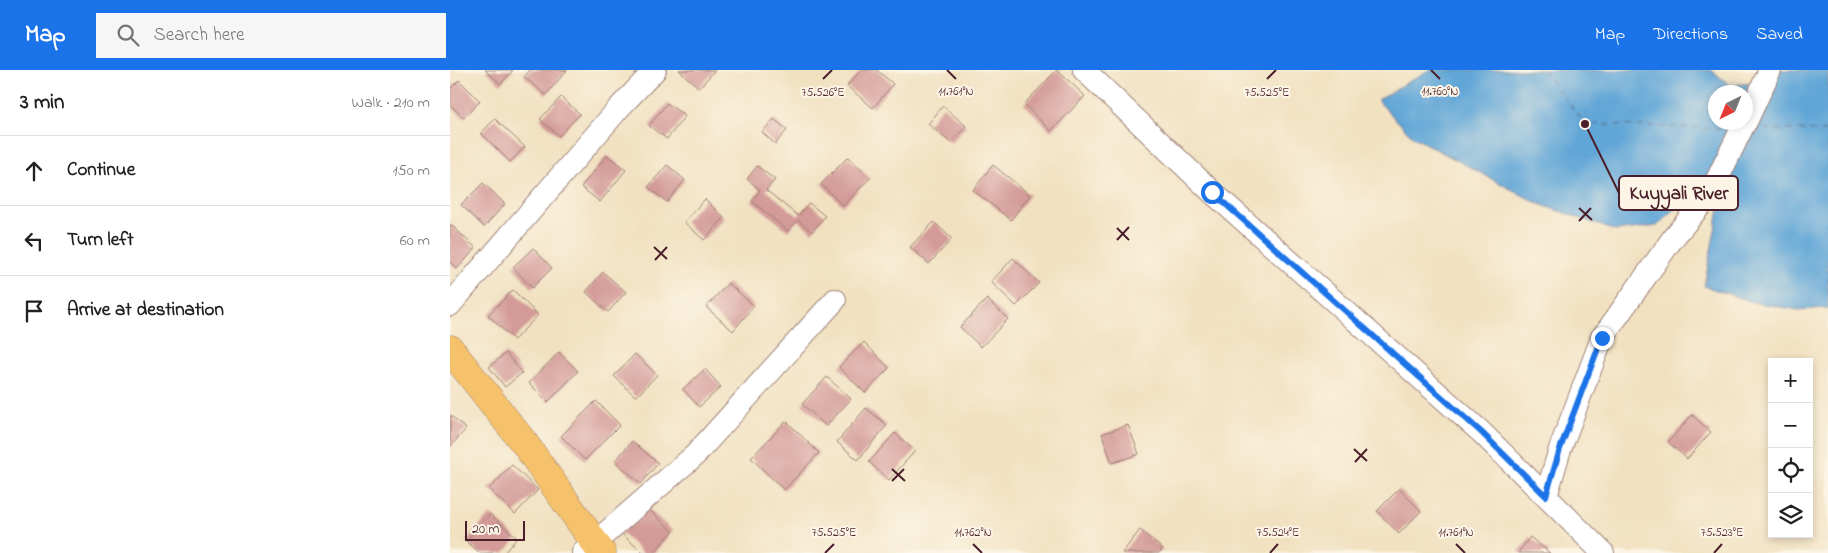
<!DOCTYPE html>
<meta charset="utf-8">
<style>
body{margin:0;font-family:"Indie Flower",sans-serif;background:#f6f6f6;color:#202124}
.controls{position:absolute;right:15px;bottom:15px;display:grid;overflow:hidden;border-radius:0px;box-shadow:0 2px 8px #0003}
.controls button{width:45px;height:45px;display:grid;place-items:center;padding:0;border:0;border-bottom:1px solid #e0e0e0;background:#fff;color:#202124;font:25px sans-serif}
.compass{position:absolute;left:1258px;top:15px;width:45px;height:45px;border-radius:50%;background:#fff;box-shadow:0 2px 8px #0003;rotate:223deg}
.scale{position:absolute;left:15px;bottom:12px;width:60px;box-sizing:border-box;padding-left:5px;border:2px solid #4a1f2b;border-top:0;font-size:14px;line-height:18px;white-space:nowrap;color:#4a1f2b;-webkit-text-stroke:4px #fcf5e5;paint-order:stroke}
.stop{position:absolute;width:15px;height:15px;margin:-11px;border:4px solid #1a73e8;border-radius:50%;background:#fff}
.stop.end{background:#1a73e8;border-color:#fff;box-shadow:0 1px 5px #0008}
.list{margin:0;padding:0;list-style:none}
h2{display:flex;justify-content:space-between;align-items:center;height:65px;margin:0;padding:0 20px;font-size:21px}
h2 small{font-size:16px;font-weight:400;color:#757577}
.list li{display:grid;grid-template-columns:32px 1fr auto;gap:15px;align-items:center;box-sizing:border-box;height:70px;padding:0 20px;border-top:1px solid #e0e0e0}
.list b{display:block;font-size:19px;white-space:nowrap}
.list em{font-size:16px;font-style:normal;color:#757577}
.icon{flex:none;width:28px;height:28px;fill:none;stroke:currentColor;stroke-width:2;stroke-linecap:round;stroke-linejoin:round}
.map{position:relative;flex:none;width:1378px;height:483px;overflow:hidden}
header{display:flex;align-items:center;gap:30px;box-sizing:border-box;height:70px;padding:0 25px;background:#1a73e8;color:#fff}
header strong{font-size:24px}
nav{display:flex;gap:28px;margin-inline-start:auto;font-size:18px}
.search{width:350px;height:45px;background:#f6f6f6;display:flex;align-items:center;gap:12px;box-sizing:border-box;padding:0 18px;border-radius:0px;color:#757577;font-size:19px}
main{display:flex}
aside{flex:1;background:#fff}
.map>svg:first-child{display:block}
.water{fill:#61a6d7;stroke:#566281;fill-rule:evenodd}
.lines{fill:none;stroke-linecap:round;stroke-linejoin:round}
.ferry{stroke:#535570;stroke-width:1;stroke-dasharray:6 5;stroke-linecap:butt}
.building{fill:#d39a97}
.minor-casing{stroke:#9e8076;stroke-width:24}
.major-casing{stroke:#9e8076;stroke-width:29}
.minor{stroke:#fff;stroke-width:22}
.major{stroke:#f5c16b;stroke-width:28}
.route{stroke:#1a73e8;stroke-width:6}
.ticks{fill:none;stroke:#4a1f2b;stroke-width:2}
.ticks-label{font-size:12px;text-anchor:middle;fill:#4a1f2b;stroke:#fcf5e5;stroke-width:4;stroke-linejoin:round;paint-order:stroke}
.leader{fill:none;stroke:#4a1f2b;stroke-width:2}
.callout-dot{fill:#4a1f2b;stroke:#fcf5e5;stroke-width:2}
.callout{fill:#fcf5e5;stroke:#4a1f2b;stroke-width:2}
.callout-label{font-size:19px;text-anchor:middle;font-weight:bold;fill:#4a1f2b}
</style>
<header>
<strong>Map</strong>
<div class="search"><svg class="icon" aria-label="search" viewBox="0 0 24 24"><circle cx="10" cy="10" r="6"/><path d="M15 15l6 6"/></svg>Search here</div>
<nav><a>Map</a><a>Directions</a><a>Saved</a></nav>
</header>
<main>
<aside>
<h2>3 min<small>Walk · 210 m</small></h2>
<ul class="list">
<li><svg class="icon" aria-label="ahead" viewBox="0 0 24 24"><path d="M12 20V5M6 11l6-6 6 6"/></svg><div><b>Continue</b></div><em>150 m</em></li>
<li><svg class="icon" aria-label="left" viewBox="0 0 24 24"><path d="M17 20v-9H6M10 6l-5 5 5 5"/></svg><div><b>Turn left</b></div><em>60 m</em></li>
<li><svg class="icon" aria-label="arrive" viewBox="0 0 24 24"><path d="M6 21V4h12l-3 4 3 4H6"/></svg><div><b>Arrive at destination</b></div></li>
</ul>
</aside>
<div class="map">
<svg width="1378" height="483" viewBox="0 0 1378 483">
<rect width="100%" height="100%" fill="#fcf5e5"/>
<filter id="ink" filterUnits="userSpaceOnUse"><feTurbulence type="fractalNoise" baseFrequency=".02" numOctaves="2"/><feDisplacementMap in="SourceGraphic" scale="10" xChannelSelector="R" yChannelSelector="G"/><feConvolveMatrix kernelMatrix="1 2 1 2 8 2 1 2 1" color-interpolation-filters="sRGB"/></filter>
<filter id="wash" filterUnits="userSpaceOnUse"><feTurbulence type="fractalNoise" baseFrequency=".0096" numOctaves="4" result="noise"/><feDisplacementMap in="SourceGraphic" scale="20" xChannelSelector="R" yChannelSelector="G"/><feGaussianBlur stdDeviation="1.12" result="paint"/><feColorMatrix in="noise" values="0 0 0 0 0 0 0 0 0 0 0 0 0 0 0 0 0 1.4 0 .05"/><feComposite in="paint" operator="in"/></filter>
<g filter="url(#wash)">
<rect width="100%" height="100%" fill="#f1e1c1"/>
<path class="water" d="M979,0H1261L1280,15L1319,12L1329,0H1378V238L1348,240L1303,232L1254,216L1273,119L1250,116L1207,156L1166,161L1089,134L963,67L927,30ZM1266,22H1296V52H1266Z"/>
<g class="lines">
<path class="ferry" d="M1093,0L1135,54L1280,59
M1304,59L1378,61"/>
</g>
<g id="blocks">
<path class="building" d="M35,0H63L51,14Z
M80,0H117L96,25L74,7Z
M229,0H265L249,18Z
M411,0H427L443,14L423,38L397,16Z
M607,0L635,26L601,61L574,34Z
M9,10L30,31L14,48L0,35V19Z
M111,27L130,44L109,66L90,49Z
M217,33L235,46L217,69L199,56Z
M493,36L516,56L501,73L478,54Z
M45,49L75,77L60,92L31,63Z
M324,49L337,60L325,74L312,62Z
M157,85L176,100L150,132L131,117Z
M398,87L420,108L393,136L371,114Z
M217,95L235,110L217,132L198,117Z
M543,95L580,125L561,150L523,120Z
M307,96L325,110L316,120L348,146L359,133L375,146L362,162L348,150L338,161L302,131L310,120L297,109Z
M33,113L55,134L34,157L11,135Z
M255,129L274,148L254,170L234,152Z
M484,152L502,169L479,194L460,177Z
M0,154L26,178L7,199L0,192Z
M83,178L102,198L82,218L63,197Z
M563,188L589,213L566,236L541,212Z
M153,202L176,222L158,242L136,222Z
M278,213L304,236L283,261L256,237Z
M63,220L88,245L64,270L38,245Z
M537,229L558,249L531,277L510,257Z
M414,272L439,298L415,323L389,297Z
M109,282L128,301L98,332L79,313Z
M56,283L72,303L55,317L39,297Z
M185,284L207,305L186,327L164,306Z
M255,299L271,317L249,337L233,319Z
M377,307L401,329L376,356L352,334Z
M146,331L170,355L135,390L111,366Z
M416,338L437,355L408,390L387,372Z
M0,345L16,359L0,377Z
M1242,345L1261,362L1237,389L1218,372Z
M336,351L369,383L334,420L301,388Z
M678,355L689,384L662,393L652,364Z
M445,363L465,381L439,410L419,392Z
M182,371L208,393L191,414L165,391Z
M62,395L88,420L65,444L39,419Z
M949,419L971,441L949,464L927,441Z
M195,436L223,461L204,483H193L171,463Z
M40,444L67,468L54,483H30L16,471Z
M690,460L713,479L709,483H672Z
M1080,467L1100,483H1068Z"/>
</g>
</g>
<g filter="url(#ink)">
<use href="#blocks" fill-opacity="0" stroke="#9e8076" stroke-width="1"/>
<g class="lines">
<g class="minor-casing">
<path id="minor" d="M634,0L762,122L1031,362L1153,483
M1296,52L1320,0
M0,235L169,38L205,0
M1096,426L1110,379L1152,268L1223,168L1260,124L1295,52
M133,483L245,385L385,230"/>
</g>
<g class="major-casing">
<path id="major" d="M0,279L75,374L152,483"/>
</g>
<use href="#minor" class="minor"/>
<use href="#major" class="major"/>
</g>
</g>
<g class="lines" filter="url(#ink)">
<path class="route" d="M762,122L1031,362L1096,426L1110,379L1152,268"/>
</g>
<path class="ticks" d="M497,0L506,9M981,0L990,9M373,9L382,0M817,9L826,0M1129,138L1142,150M1129,151L1141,138M667,158L679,170M667,170L679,157M204,177L217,189M205,190L217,177M904,379L917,391M905,392L917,379M442,399L455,411M442,411L454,399M523,474L532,483M1006,474L1015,483M375,483L384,474M820,483L828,474M1264,483L1272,474"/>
<g class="ticks-label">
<text x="506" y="25">11.761°N</text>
<text x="990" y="25">11.760°N</text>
<text x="373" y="26">75.526°E</text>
<text x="817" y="26">75.525°E</text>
<text x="384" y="466">75.525°E</text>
<text x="828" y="466">75.524°E</text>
<text x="1272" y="466">75.523°E</text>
<text x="523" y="466">11.762°N</text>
<text x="1006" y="466">11.761°N</text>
</g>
<path class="leader" d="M1135 54L1169 123"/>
<circle class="callout-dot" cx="1135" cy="54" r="5"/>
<rect class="callout" x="1169" y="106" width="119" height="34" rx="5"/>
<g class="callout-label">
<text x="1229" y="129">Kuyyali River</text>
</g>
</svg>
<div class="controls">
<button>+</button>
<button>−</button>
<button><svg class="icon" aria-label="locate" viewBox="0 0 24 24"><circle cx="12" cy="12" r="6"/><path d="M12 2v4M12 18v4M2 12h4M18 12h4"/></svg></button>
<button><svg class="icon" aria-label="layers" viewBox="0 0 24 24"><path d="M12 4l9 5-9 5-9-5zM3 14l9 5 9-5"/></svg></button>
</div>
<svg class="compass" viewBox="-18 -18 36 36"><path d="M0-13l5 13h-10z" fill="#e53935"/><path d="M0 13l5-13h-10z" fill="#757577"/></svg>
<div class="scale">20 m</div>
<div class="stop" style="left:762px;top:122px"></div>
<div class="stop end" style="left:1152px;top:268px"></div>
</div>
</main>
